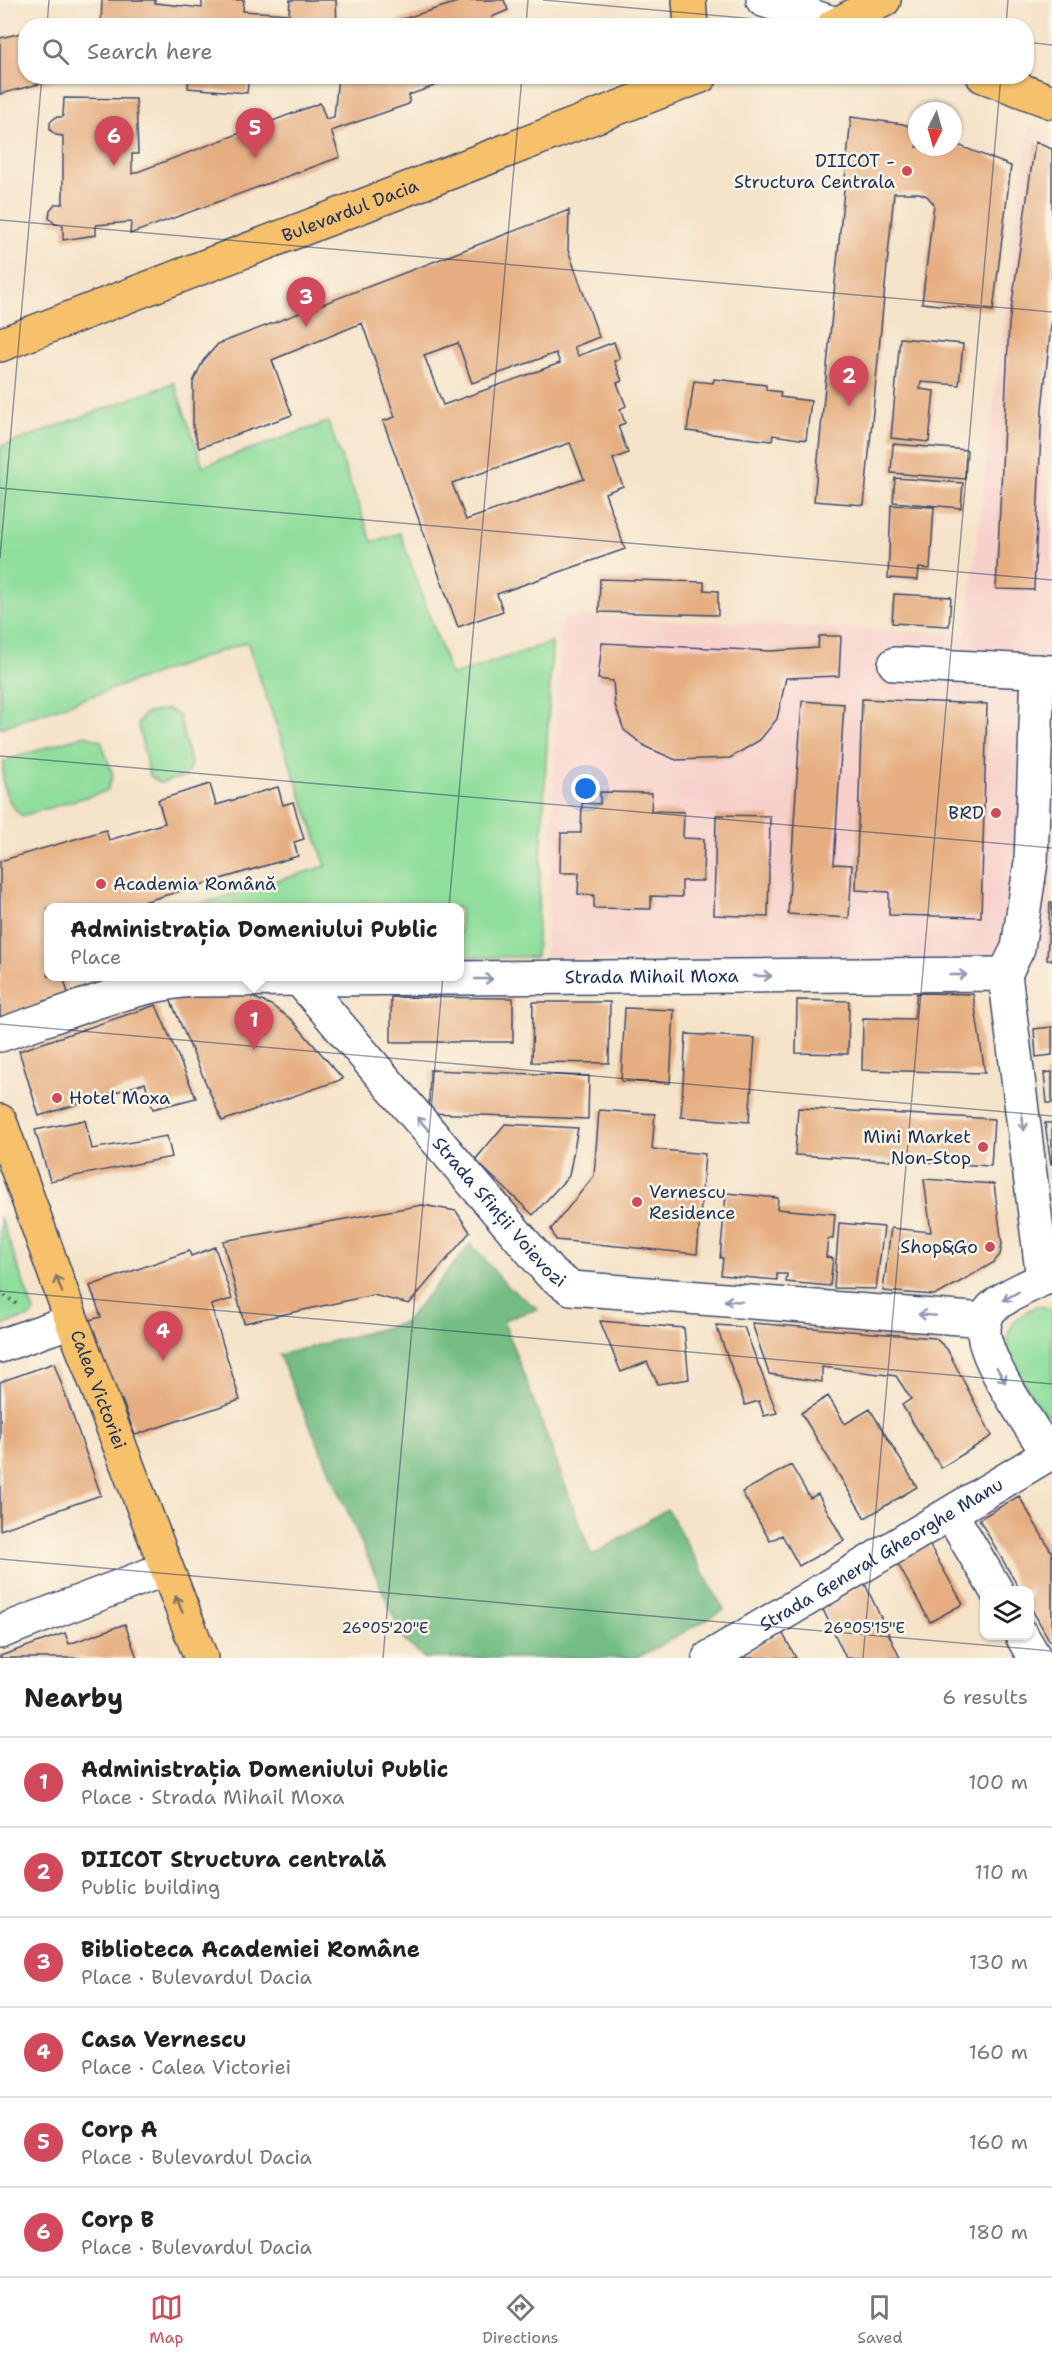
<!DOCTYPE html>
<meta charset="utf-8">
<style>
body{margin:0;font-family:"Shantell Sans",sans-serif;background:#f2f2f2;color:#222}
.controls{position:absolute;right:18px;bottom:18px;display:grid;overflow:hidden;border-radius:12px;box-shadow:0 2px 4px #0004}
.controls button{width:54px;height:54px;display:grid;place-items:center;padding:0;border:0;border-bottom:2px solid #e0e0e0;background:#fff;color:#222;font:30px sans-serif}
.compass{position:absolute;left:908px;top:102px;width:54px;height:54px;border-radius:50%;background:#fff;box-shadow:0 2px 4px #0004;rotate:185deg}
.you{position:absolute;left:586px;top:789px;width:21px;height:21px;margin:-15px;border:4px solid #fff;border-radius:50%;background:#1a73e8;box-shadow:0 0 0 9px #1a73e833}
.badge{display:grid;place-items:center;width:39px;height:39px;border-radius:50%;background:#d1495b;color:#fff;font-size:20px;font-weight:700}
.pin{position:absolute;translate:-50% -50px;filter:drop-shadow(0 2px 3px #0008)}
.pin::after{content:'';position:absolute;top:32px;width:21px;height:18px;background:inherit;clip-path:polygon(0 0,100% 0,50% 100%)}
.popup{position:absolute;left:44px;top:903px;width:420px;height:78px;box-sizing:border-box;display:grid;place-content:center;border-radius:12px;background:#fff;filter:drop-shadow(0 2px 4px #0005);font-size:20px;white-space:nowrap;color:#767676}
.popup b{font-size:22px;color:#222}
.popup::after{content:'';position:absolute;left:50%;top:100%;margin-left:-12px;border:12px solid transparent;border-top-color:#fff}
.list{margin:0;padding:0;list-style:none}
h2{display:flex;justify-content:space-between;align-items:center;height:78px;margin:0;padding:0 24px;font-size:26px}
h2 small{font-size:20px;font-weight:400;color:#767676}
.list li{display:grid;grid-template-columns:39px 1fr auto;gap:18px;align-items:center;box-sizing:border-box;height:90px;padding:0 24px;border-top:2px solid #e0e0e0}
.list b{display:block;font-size:22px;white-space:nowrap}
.list p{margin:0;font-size:20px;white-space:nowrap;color:#767676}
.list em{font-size:20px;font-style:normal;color:#767676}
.icon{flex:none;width:33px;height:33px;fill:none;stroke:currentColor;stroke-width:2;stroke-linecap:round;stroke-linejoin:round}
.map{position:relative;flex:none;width:1052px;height:1658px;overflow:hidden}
.search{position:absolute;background:#fff;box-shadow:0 2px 4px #0004;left:18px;right:18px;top:18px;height:66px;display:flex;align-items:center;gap:15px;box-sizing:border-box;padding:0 21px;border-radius:24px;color:#767676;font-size:22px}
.sheet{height:618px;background:#fff}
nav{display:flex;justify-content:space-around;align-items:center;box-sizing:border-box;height:84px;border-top:2px solid #e0e0e0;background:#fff;font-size:16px;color:#767676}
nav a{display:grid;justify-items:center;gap:3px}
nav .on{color:#d1495b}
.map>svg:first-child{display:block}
.built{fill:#f7d0cc}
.green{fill:#90de9c;stroke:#56867d;stroke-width:1.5}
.forest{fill:#74bd84;stroke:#487671;stroke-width:1.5}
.building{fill:#e5ad80;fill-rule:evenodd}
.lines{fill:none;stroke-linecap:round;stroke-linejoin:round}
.minor-casing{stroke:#3c4a6e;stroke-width:36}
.major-casing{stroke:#3c4a6e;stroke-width:36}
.path{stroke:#3c4a6e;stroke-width:4;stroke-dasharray:1.5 4.5;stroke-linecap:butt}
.minor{stroke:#fff;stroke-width:33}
.major{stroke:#f6c16b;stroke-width:33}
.oneway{stroke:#8d97ae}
.oneway2{stroke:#7e7164}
.ticks{fill:none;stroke:#1b2f5e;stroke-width:1.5;stroke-opacity:0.45}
.poi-dot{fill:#d1495b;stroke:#fcf5e5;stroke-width:2}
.labels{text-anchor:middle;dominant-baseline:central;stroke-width:5;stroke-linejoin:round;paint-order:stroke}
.poi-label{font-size:18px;fill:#1b2f5e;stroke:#fcf5e5;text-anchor:end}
.street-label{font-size:18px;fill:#1b2f5e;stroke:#fcf5e5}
.ticks-label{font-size:15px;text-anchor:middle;fill:#1b2f5e;stroke:#fcf5e5;stroke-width:5;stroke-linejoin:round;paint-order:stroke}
</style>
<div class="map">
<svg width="1052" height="1658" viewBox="0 0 1052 1658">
<rect width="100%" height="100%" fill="#fcf5e5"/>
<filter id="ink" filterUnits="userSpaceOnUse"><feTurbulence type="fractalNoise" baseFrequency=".0167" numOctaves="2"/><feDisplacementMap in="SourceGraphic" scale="12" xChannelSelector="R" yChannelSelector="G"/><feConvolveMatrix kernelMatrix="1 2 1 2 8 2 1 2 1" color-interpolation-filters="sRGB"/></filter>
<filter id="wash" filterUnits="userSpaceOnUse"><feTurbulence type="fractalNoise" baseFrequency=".008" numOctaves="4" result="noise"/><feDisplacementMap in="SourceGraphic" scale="24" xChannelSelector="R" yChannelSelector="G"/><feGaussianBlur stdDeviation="1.35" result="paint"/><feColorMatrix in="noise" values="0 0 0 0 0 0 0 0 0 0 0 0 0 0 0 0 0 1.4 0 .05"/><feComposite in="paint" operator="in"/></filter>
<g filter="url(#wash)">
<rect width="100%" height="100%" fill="#f5e3c9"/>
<path class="built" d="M1029,124L1052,134V967L546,958L562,615L965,634Z"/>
<path class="green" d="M174,383L203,466L328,422L372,542L400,533L451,676L552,642L536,957H460V908L190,907L326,866L247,642L0,728V447Z
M168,709L179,716L191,765L186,776L160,783L149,775L138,724L144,714Z
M85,735L101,741L113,775L107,791L22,816C5,801 0,783 4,761Z
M0,1216L34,1313L32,1316L0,1326Z
M1036,1306L1052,1308V1415L1044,1413C1028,1388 992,1347 1016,1320C1021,1314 1030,1310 1036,1306Z"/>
<path class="forest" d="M471,1244L507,1286L538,1309L503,1320L592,1556L667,1509L724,1610L637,1658H424L404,1640L279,1355L404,1323Z"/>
<g id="blocks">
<path class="building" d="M102,0H155V3L202,8V0H244L243,11L289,14L290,0H336L337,26H101Z
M458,0H504L508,10L492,17L495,26H397L396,21L458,2Z
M26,32V76H55V80L0,94V38Z
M189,76H249L247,93L188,88Z
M338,76L459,77L409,95V104L331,131L340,157L130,234L131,222L96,225V235L63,240V225L55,224L49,218L50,210L55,204H63V136L56,135L50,130V122L56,117H63L64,98L136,99L138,154H132V174L320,103L326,119L334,117Z
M851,117L903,124L917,129V147H953V143L1011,166L993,311L922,303L934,204L927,196L919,193H894L864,505L814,501Z
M1035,142L1052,149V316L1042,409L1034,590L996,589L1009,324Z
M569,210L568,250L599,337L574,347L578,356L614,342L620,359L614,361L622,381L617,383L626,406L620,409L625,423L618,426L628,453L613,459L623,486L605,493L625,549L497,594L503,611L458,627L383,421L395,417L362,323L272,360L292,415L199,448L193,427V382L203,361L218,344ZM458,343L472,383L556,353L560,363L443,405L424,355ZM570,443L584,479L466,520L452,483Z
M900,338L963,344L959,385L921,382L920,389L934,391L929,442L891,438Z
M714,379L766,385V390L781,392L780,397L811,401L806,440L773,435L772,441L687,431L694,381L713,383Z
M893,444L967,450L965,479L891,473Z
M895,478L963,483L961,508L893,502Z
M891,505L934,507L930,569L919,568L918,580L888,578Z
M600,579L704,582V590L718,591V615L599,612Z
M894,594L951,597L949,626L892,623Z
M819,636H841L839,676L786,678L777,719L760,740L730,758L676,760L646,747L624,730L615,705L613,681L598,679L602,643L771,651L818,648Z
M862,699L987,704L981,917L889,915V892L856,890Z
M802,701L844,704L834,864L852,865L849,918L788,914Z
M210,784L216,805L278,787L283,805L293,802L304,839L294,842L298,856L123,908H48V976H63L70,1000L0,1021V861L106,830L109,840L165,823L158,800Z
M600,792L652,793L651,811L684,812L683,838L704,839L703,881H682V897L651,896V909L594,908V895L578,894L579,873H560L561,833H581L582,803L600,804Z
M716,815L770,816L768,917L714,915Z
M1050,902H1052V960H1047Z
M209,991L245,994L271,1005L292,1020L343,1079L222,1121L170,999Z
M917,993L973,994L985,1073L862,1070L863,1018L914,1019Z
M391,997L513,998V1042H391Z
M797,1000L849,1001L848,1054L796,1053Z
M533,1002H610L609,1063L532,1062Z
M156,1005L196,1098L153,1109L145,1083L39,1116L19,1051Z
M625,1008L674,1010L670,1083L621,1081Z
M1052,1027V1055L1036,1057L1034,1029Z
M686,1034L755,1038L749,1122L681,1117Z
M430,1070L589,1076L588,1119L429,1113Z
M1052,1072V1103H1047L1044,1073Z
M798,1108L994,1119L991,1166L795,1155Z
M599,1110L655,1114L652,1149L705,1154L697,1254L556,1240L551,1229L594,1176Z
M85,1120L92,1149L167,1136L172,1157L50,1181L35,1130Z
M1045,1123H1052V1164H1051Z
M505,1124L578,1128L569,1176L533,1215L475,1160Z
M924,1179L994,1184L1002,1244L1000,1255L993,1263L942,1292L934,1295L883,1291L891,1228L931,1232Z
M726,1193L778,1198L777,1209L835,1214L833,1239H828L826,1257L833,1258L830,1286L786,1282L787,1274H777V1280L721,1275L723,1258H720Z
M422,1205L456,1211L470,1232L409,1304L373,1295L244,1323L223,1241Z
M839,1223L884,1227L876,1289L834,1288Z
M215,1247L232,1299L211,1305L240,1400L135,1435L122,1400L111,1404L85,1321L101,1317L90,1286L189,1251L191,1256Z
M600,1321L684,1328L689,1379L658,1384L647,1362L621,1372Z
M752,1323L935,1338L947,1349L992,1436L941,1468L902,1405L911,1399L896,1376L822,1367V1382L769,1374Z
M716,1325L744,1327L777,1413L764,1416L759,1401L745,1405Z
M54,1363L101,1495L0,1530V1382Z
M828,1396L845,1424L870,1409L917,1487L865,1518L801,1413Z
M791,1465L810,1498L818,1494L844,1541L799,1566L782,1535L770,1541L742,1492Z
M1019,1496L1052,1553V1645L1030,1606V1590H1020L979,1519Z
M926,1539L963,1604L930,1622L894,1557Z
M864,1582L900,1658H846L820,1603Z
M125,1624L137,1658H0V1656L65,1633L69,1644Z
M782,1632L796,1658H739Z"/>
</g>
</g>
<g filter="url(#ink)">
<use href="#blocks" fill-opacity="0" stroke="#3c4a6e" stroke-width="1.5"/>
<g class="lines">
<g class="minor-casing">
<g id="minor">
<path d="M763,0L836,24"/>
<path d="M895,664L1052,672"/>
<path d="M1005,974L1018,948L1031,862L1038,671"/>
<path id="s1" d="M300,980L550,1273L571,1288L985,1320"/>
<path id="s2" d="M0,1035C60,1015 131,985 192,980L1005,974L1043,1279"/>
<path d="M0,1346L72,1321"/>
<path d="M1048,1454C1030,1424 993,1373 985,1340C983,1330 984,1317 991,1309C1001,1298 1029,1286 1043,1279L1052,1277"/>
<path d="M951,1514L996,1590"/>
<path d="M0,1632L165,1569"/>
<path d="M1022,1636L1035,1658"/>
<path id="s3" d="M709,1658L1052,1452"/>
</g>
</g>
<g class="major-casing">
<g id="major">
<path d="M689,0L691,26"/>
<path d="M833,26L884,0"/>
<path d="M983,76L1052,102"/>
<path id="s4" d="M0,345L701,76"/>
<path id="s5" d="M0,1121L72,1321L201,1658"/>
</g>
</g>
<path class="path" d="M0,1292L19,1306"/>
<use href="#minor" class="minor"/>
<use href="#major" class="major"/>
</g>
<defs><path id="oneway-shaft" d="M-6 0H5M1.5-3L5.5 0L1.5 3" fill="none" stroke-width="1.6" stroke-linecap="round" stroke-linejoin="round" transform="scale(1.5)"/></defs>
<g class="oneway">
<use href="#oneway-shaft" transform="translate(958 975)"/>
<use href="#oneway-shaft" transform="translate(763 976)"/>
<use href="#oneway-shaft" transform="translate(484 979)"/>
<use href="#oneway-shaft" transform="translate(1023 1122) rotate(83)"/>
<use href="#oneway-shaft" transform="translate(423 1124) rotate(-131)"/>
<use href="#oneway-shaft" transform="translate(1011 1296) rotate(151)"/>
<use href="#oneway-shaft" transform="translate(733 1301) rotate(-176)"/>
<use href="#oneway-shaft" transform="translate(927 1315) rotate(-176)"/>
<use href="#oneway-shaft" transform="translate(1001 1375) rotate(61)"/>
</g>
<g class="oneway2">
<use href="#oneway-shaft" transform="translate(59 1284) rotate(-110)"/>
<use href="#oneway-shaft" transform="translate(179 1604) rotate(-112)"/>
</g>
</g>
<path class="ticks" d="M543,0L834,26M47,26L49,0M526,26L528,0M1006,26L1008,0M1026,42L1052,45M0,220L1052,312M0,488L1052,580M0,558L42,76M0,756L1052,848M0,1024L1052,1116M0,1291L1052,1384M0,1559L1052,1651M383,1658L522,76M863,1658L1001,76"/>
<g class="poi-dot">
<circle cx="907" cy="171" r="6"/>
<circle cx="996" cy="813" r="6"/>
<circle cx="101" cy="884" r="6"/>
<circle cx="57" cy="1098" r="6"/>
<circle cx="983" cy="1147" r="6"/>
<circle cx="637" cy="1202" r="6"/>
<circle cx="990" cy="1247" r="6"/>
</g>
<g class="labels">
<g class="poi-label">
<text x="895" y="161">DIICOT -<tspan x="895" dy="21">Structura Centrala</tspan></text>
<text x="984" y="813">BRD</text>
<text x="113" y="884" text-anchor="start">Academia Română</text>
<text x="69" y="1098" text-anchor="start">Hotel Moxa</text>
<text x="971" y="1137">Mini Market<tspan x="971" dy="21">Non-Stop</tspan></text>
<text x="649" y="1192" text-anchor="start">Vernescu<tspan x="649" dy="21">Residence</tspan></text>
<text x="978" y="1247">Shop&amp;Go</text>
</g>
<g class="street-label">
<text stroke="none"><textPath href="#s4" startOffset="375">Bulevardul Dacia</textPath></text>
<text stroke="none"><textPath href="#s2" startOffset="660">Strada Mihail Moxa</textPath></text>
<text stroke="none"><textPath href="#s1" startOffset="306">Strada Sfinții Voievozi</textPath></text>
<text stroke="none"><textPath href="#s5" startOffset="286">Calea Victoriei</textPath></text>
<text stroke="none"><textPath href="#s3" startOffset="201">Strada General Gheorghe Manu</textPath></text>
</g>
</g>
<g class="ticks-label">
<text x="385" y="1633">26°05'20"E</text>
<text x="864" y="1633">26°05'15"E</text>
</g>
</svg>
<div class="controls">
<button><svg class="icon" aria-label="layers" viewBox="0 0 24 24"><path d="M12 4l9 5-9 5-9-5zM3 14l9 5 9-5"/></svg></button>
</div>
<svg class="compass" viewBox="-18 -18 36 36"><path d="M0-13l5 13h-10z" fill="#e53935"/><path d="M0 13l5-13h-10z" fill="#767676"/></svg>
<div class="you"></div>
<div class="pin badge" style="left:254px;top:1050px">1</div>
<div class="popup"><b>Administrația Domeniului Public</b>Place</div>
<div class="pin badge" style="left:849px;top:406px">2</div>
<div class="pin badge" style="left:306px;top:327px">3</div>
<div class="pin badge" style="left:163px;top:1361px">4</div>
<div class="pin badge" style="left:255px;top:158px">5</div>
<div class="pin badge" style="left:114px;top:166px">6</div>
<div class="search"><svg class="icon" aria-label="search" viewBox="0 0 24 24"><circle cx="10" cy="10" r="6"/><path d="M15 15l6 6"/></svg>Search here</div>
</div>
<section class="sheet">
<h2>Nearby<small>6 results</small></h2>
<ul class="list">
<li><span class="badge">1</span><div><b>Administrația Domeniului Public</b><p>Place · Strada Mihail Moxa</p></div><em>100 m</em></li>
<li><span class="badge">2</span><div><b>DIICOT Structura centrală</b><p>Public building</p></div><em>110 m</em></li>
<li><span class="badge">3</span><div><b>Biblioteca Academiei Române</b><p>Place · Bulevardul Dacia</p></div><em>130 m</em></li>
<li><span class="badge">4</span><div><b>Casa Vernescu</b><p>Place · Calea Victoriei</p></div><em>160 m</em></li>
<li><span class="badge">5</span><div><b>Corp A</b><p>Place · Bulevardul Dacia</p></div><em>160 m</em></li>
<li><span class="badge">6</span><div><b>Corp B</b><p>Place · Bulevardul Dacia</p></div><em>180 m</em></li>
</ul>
</section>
<nav>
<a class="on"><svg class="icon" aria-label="map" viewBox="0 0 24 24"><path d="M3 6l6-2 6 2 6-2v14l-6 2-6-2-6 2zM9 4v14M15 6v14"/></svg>Map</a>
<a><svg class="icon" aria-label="directions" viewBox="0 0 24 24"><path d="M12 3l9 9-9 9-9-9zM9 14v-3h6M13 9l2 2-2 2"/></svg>Directions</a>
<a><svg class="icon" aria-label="saved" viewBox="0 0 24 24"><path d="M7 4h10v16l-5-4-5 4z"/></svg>Saved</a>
</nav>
